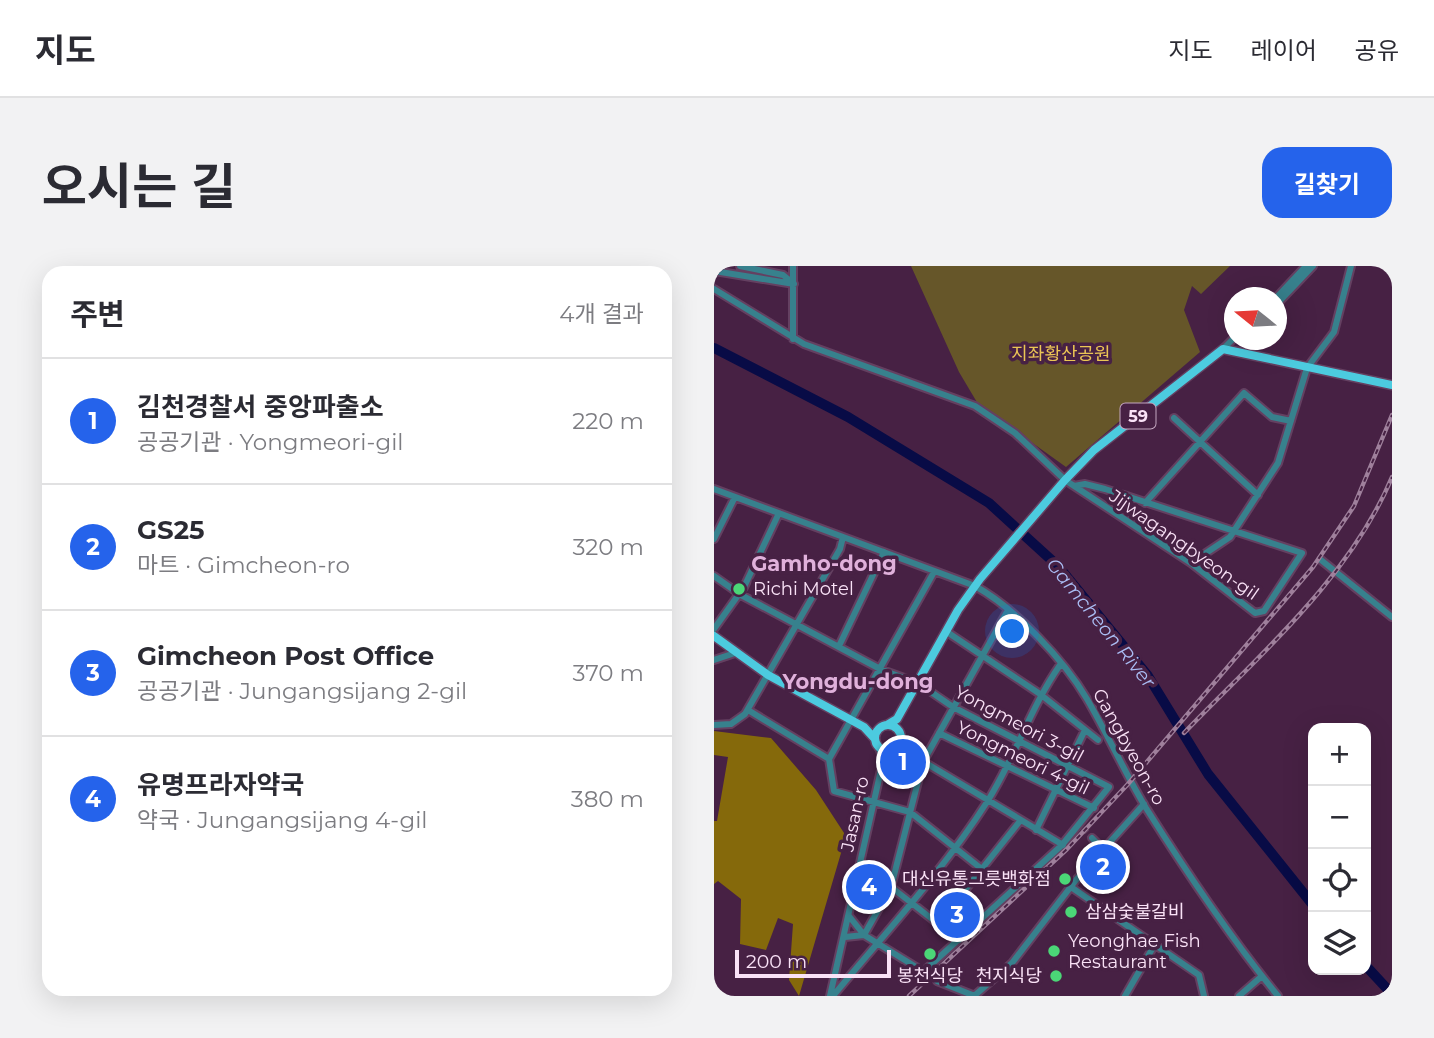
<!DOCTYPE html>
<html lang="ko">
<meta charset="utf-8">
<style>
body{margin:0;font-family:Montserrat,"Noto Sans KR",sans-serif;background:#f2f2f3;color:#2b2b33}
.controls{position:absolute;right:21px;bottom:21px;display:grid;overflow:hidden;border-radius:14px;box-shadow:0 7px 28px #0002}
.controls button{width:63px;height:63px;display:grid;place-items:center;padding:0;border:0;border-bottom:2px solid #e1e1e2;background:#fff;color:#2b2b33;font:35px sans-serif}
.compass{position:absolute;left:510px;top:21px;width:63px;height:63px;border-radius:50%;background:#fff;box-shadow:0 7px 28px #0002;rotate:288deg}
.scale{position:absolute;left:21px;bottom:18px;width:156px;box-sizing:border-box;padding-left:7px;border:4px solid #fae2f7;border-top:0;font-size:19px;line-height:24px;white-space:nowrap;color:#fae2f7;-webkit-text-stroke:5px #472144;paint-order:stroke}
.you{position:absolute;left:299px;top:366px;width:24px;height:24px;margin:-18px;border:5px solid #fff;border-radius:50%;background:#1a73e8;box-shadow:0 0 0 10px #1a73e833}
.badge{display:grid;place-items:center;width:46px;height:46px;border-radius:50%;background:#2563eb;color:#fff;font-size:23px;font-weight:700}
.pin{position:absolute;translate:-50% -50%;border:4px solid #fff;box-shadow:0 2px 7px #0006}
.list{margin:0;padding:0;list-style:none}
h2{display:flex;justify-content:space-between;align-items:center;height:91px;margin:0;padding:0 28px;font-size:30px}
h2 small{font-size:23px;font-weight:400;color:#7c7c81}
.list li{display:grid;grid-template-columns:46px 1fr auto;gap:21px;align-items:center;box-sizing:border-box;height:126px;padding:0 28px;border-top:2px solid #e1e1e2}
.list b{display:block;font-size:26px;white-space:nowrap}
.list p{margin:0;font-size:23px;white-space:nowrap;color:#7c7c81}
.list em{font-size:23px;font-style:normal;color:#7c7c81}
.icon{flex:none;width:38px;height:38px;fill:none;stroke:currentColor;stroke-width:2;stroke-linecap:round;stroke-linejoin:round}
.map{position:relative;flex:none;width:678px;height:730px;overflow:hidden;border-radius:21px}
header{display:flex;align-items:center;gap:42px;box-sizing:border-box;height:98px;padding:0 35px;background:#fff;border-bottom:2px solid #e1e1e2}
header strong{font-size:33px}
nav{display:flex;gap:38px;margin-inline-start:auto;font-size:24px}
.intro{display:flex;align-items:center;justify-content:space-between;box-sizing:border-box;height:168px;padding:0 42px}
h1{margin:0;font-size:49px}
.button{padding:18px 32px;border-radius:21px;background:#2563eb;color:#fff;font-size:24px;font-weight:700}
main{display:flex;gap:42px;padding:0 42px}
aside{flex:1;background:#fff;border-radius:21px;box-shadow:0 7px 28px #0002}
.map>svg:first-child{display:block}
.green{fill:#665629}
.forest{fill:#85690b}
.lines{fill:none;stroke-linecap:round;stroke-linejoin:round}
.river{stroke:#080b46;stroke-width:10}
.minor-tunnel{stroke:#623e5f;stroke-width:6;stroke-dasharray:6 3;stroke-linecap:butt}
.minor-casing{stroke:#644061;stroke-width:10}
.major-casing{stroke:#644061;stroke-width:11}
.minor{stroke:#37818d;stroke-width:6}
.major{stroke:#4ccbdf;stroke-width:8}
.rail-casing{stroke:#9f809c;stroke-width:4.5}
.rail{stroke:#472144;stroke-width:2;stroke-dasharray:5;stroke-linecap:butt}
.poi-dot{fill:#4bd677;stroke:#472144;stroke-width:2.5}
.labels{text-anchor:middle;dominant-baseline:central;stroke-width:7;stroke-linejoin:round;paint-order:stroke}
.shield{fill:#472144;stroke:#c4a8c1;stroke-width:2}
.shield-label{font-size:16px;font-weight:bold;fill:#fae2f7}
.park-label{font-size:18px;fill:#ebc555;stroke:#472144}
.street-label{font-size:18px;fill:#fae2f7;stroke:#472144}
.poi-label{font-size:18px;fill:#fae2f7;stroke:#472144;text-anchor:start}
.water-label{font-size:19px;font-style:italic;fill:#aabdf4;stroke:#472144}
.quarter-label{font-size:21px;font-weight:bold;fill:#e0b1db;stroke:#472144}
</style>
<header>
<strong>지도</strong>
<nav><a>지도</a><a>레이어</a><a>공유</a></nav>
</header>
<div class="intro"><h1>오시는 길</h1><a class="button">길찾기</a></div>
<main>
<aside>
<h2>주변<small>4개 결과</small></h2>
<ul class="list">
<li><span class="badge">1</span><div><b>김천경찰서 중앙파출소</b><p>공공기관 · Yongmeori-gil</p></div><em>220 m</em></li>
<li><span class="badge">2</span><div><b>GS25</b><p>마트 · Gimcheon-ro</p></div><em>320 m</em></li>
<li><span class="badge">3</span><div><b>Gimcheon Post Office</b><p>공공기관 · Jungangsijang 2-gil</p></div><em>370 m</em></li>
<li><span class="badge">4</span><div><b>유명프라자약국</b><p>약국 · Jungangsijang 4-gil</p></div><em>380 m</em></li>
</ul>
</aside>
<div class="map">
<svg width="678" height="730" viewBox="0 0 678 730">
<rect width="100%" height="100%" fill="#472144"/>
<path class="green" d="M197,0H516L487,28L478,20L470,44L486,86L352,201L264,138L245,106Z"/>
<path class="forest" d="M0,465L57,472L102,524L132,570L85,730L75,714L79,658L64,652L52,684L26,678L27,633L4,615L0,618V555H3L14,491L0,489Z"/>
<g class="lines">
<path class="river" d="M0,82L134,151L275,237L344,300L434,410L494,508L599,639
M652,700L678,728"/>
<path class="minor-tunnel" d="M369,562L378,572"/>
<g class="minor-casing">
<path id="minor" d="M26,0L69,9L79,17
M0,5L80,18
M0,23L90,78L261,140L301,167L351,214L477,297L541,347L550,345L588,287L391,223L371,218L360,220
M562,32L592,0
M562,39L599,0
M79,73V0
M509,83L520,72
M460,152L544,229
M0,223L261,320C301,342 350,394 373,433C394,469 411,507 432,542C473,607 515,670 564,730
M431,237L530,127L558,151L577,155
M0,273L21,231
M607,294L678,351
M477,297L516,271L564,197L593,102L620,66L637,0
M220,306L115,493L120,525L196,546L269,604
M0,310L27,329L168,404L204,417L239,441L395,521L348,579L209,706
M0,363L30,321L65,247
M233,366L326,428L384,474
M125,380L170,286
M0,394L21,387
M34,444L115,493
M0,459L17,458L31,448L126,283L129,271
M225,467L380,542
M165,481L169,495
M181,483L190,484L349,579
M322,564L371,464
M378,572L389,583
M144,613L177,621L245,674
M357,621L485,709L490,730
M135,650L150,669L215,709
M224,658L306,555
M150,669L177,621L209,496L294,344
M131,671L150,669
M223,715L261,730
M116,730L169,495L177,484
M119,730C171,667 229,605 273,536C301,492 316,442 346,399
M260,730L298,697L362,614L430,538
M411,730L441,678
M525,730L548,710"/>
</g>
<g class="major-casing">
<path id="major" d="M0,370L54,409L150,461L161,473
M173,459L183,453L244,344L266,313L351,214L380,184L509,83L678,119
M161 472a13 13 0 1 1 26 0a13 13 0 1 1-26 0Z"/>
</g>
<use href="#minor" class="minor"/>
<use href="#major" class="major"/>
<g class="rail-casing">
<path id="rail" d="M470,467C544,390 636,312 678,211
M195,730L353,583L414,518L599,301L640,240L678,149"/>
</g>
<use href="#rail" class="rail"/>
</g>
<g class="poi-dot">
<circle cx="25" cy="323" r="7"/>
<circle cx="351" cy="613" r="7"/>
<circle cx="357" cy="646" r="7"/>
<circle cx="340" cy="685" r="7"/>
<circle cx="216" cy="688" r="7"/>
<circle cx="342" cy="710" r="7"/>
</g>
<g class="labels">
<rect class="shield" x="406.5" y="137.5" width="35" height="25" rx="5"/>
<g class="shield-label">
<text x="424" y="150">59</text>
</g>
<g class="park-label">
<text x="347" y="88">지좌황산공원</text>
</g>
<g class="street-label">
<text transform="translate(470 279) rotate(35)">Jijwagangbyeon-gil</text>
<text transform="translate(305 458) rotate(28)">Yongmeori 3-gil</text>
<text transform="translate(415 481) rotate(61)">Gangbyeon-ro</text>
<text transform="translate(309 492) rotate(26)">Yongmeori 4-gil</text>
<text transform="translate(141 548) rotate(-78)">Jasan-ro</text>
</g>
<g class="poi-label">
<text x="39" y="323">Richi Motel</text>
<text x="337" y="613" text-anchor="end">대신유통그릇백화점</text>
<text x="371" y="646">삼삼숯불갈비</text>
<text x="354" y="675">Yeonghae Fish<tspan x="354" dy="21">Restaurant</tspan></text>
<text x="216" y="710" text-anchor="middle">봉천식당</text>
<text x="328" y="710" text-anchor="end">천지식당</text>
</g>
<g class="water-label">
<text transform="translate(387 357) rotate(51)">Gamcheon River</text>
</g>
<g class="quarter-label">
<text x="110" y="297">Gamho-dong</text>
<text x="144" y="415">Yongdu-dong</text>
</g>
</g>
</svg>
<div class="controls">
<button>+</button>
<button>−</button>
<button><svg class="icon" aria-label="locate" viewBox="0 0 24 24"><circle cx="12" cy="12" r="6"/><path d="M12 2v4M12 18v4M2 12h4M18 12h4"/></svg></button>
<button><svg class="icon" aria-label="layers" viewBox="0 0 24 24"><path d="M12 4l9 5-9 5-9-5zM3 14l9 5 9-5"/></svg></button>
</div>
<svg class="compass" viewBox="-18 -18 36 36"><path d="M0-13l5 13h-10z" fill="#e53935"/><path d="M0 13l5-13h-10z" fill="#7c7c81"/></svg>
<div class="scale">200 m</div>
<div class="you"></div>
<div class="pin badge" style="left:189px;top:496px">1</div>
<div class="pin badge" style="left:389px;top:601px">2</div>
<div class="pin badge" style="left:243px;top:649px">3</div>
<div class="pin badge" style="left:155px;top:621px">4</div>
</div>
</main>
